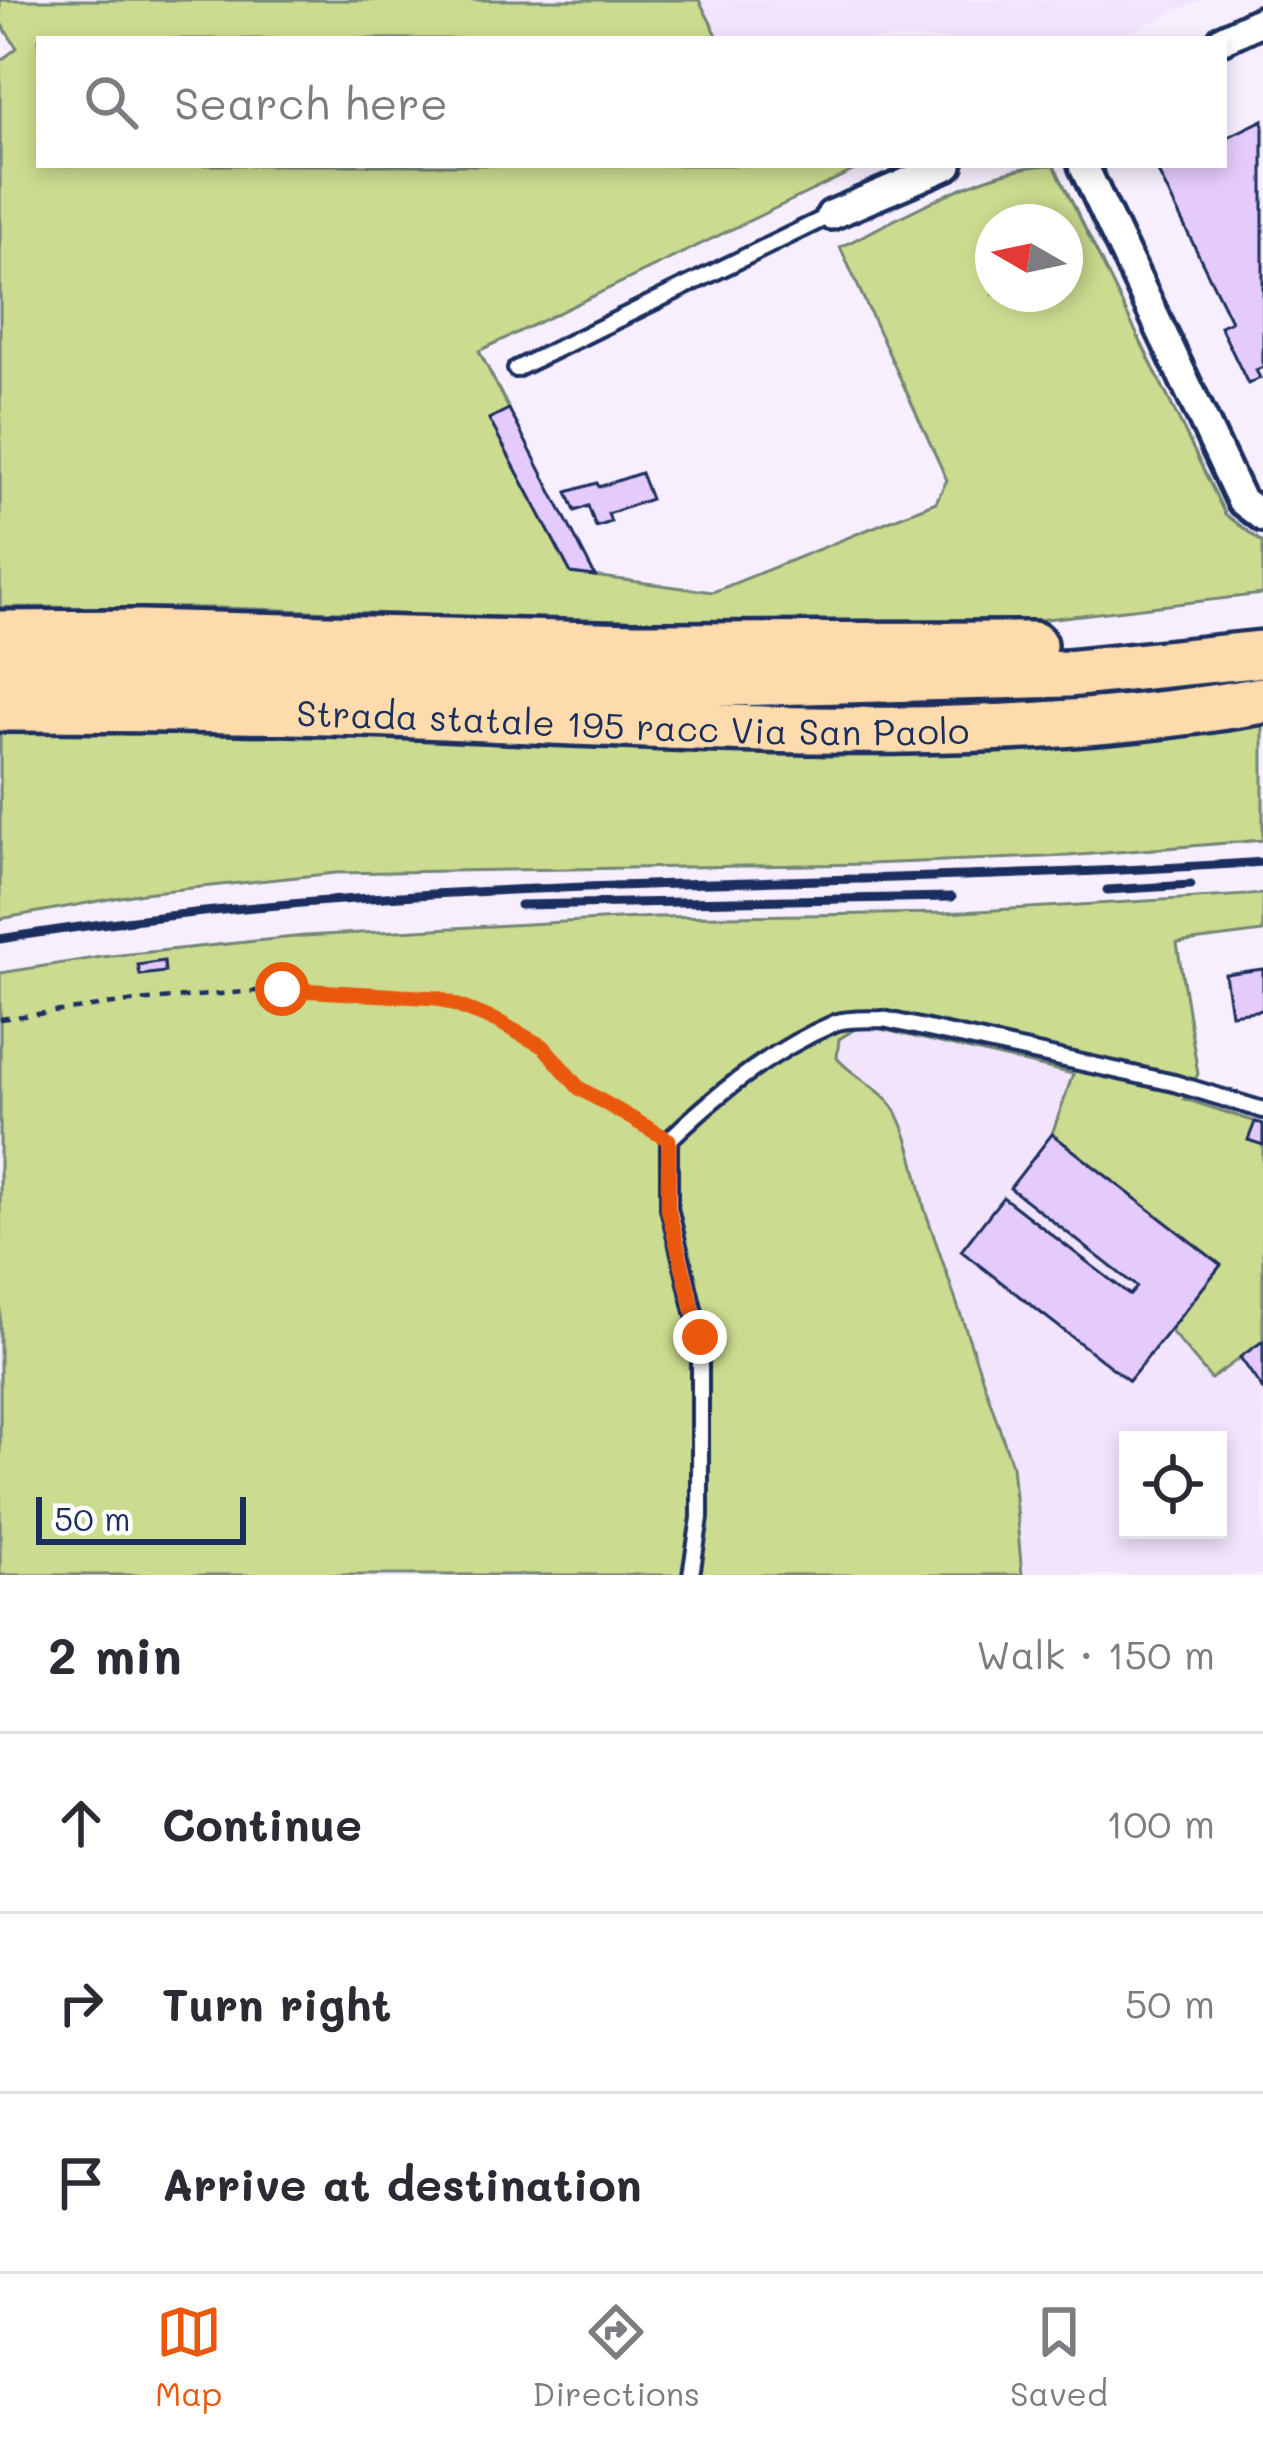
<!DOCTYPE html>
<meta charset="utf-8">
<style>
body{margin:0;font-family:Mali,sans-serif;background:#f7f7f7;color:#2b2b33}
.controls{position:absolute;right:36px;bottom:36px;display:grid;overflow:hidden;border-radius:0px;box-shadow:0 6px 18px #0003}
.controls button{width:108px;height:108px;display:grid;place-items:center;padding:0;border:0;border-bottom:3px solid #e1e1e2;background:#fff;color:#2b2b33;font:60px sans-serif}
.compass{position:absolute;left:975px;top:204px;width:108px;height:108px;border-radius:50%;background:#fff;box-shadow:0 6px 18px #0003;rotate:279deg}
.scale{position:absolute;left:36px;bottom:30px;width:210px;box-sizing:border-box;padding-left:12px;border:6px solid #1b2f5e;border-top:0;font-size:33px;line-height:42px;white-space:nowrap;color:#1b2f5e;-webkit-text-stroke:9px #fff;paint-order:stroke}
.stop{position:absolute;width:36px;height:36px;margin:-27px;border:9px solid #ea580c;border-radius:50%;background:#fff}
.stop.end{background:#ea580c;border-color:#fff;box-shadow:0 3px 12px #0008}
.list{margin:0;padding:0;list-style:none}
h2{display:flex;justify-content:space-between;align-items:center;height:156px;margin:0;padding:0 48px;font-size:51px}
h2 small{font-size:39px;font-weight:400;color:#7c7c81}
.list li{display:grid;grid-template-columns:78px 1fr auto;gap:36px;align-items:center;box-sizing:border-box;height:180px;padding:0 48px;border-top:3px solid #e1e1e2}
.list b{display:block;font-size:45px;white-space:nowrap}
.list em{font-size:39px;font-style:normal;color:#7c7c81}
.icon{flex:none;width:66px;height:66px;fill:none;stroke:currentColor;stroke-width:2;stroke-linecap:round;stroke-linejoin:round}
.map{position:relative;flex:none;width:1263px;height:1575px;overflow:hidden}
.search{position:absolute;background:#fff;box-shadow:0 6px 18px #0003;left:36px;right:36px;top:36px;height:132px;display:flex;align-items:center;gap:30px;box-sizing:border-box;padding:0 42px;border-radius:0px;color:#7c7c81;font-size:45px}
.sheet{height:696px;background:#fff}
nav{display:flex;justify-content:space-around;align-items:center;box-sizing:border-box;height:168px;border-top:3px solid #e1e1e2;background:#fff;font-size:33px;color:#7c7c81}
nav a{display:grid;justify-items:center;gap:6px}
nav .on{color:#ea580c}
.map>svg:first-child{display:block}
.built{fill:#f2e4fd;fill-rule:evenodd}
.green{fill:#cbdb8f;stroke:#738576;stroke-width:3;fill-rule:evenodd}
.building{fill:#e5cbfb;stroke:#1b2f5e;stroke-width:3}
.lines{fill:none;stroke-linecap:round;stroke-linejoin:round}
.service-casing{stroke:#1b2f5e;stroke-width:22}
.minor-casing{stroke:#1b2f5e;stroke-width:36}
.trunk-casing{stroke:#1b2f5e;stroke-width:54}
.path{stroke:#1b2f5e;stroke-width:4.5;stroke-dasharray:9 9;stroke-linecap:butt}
.service{stroke:#fff;stroke-width:14}
.minor{stroke:#fff;stroke-width:27}
.trunk{stroke:#fddbac;stroke-width:45}
.rail{stroke:#1b2f5e;stroke-width:9}
.route{stroke:#ea580c;stroke-width:15}
.labels{text-anchor:middle;dominant-baseline:central;stroke-width:10;stroke-linejoin:round;paint-order:stroke}
.street-label{font-size:36px;fill:#1b2f5e;stroke:#fff}
</style>
<div class="map">
<svg width="1263" height="1575" viewBox="0 0 1263 1575">
<rect width="100%" height="100%" fill="#f7effe"/>
<filter id="ink" filterUnits="userSpaceOnUse"><feTurbulence type="fractalNoise" baseFrequency=".00833" numOctaves="2"/><feDisplacementMap in="SourceGraphic" scale="24" xChannelSelector="R" yChannelSelector="G"/><feConvolveMatrix kernelMatrix="1 2 1 2 8 2 1 2 1" color-interpolation-filters="sRGB"/></filter>
<g filter="url(#ink)">
<path class="built" d="M699,0H1201L1113,39H719Z
M877,1028L1183,1099L1263,1124V1575H716L892,1106L837,1058L839,1039L855,1029ZM1128,1440H1218V1530H1128Z"/>
<path class="green" d="M0,0H699L719,39H39V165H865L479,351L509,409L489,419L571,573L713,592L936,502L947,480L840,247C902,218 986,165 1054,165L1225,514L1263,543V594L1002,624L656,623L223,608L0,607V61L17,48L0,22ZM993,222H1065V294H993Z
M1263,724V840L1068,856L870,864L336,873L143,893L0,919V727L483,737L824,756L1045,750Z
M1263,894V932L1177,943L1198,1074L1184,1099L1263,1124V1341L1211,1379L1170,1330L1220,1265L1052,1134L1073,1074L877,1028L855,1029L839,1039L837,1058C852,1076 882,1089 894,1108C909,1132 918,1178 924,1207L1012,1465L1022,1575H0V973L101,957L304,936L656,917L945,913Z"/>
<path class="building" d="M1263,120V367L1256,370L1260,378L1248,384L1220,326L1231,321L1158,172L1172,165H1224V139Z
M509,409L595,576L571,573L489,419Z
M641,473L651,499L608,514L611,522L596,527L588,506L575,511L567,492L597,483L599,487Z
M164,961L165,972L140,975L138,965Z
M1263,969V1010L1231,1014L1225,974Z
M1255,1122L1263,1124V1145L1248,1140Z
M1052,1134L1221,1265L1129,1381L961,1251L1003,1197L1130,1295L1137,1287L1010,1188Z
M1263,1341V1390L1240,1357Z"/>
<g class="lines">
<g class="service-casing">
<path id="service" d="M516,369L831,215
M691,1575L700,1518V1337L669,1208V1140C716,1094 774,1049 835,1023C848,1018 868,1020 883,1019L1174,1083L1263,1110"/>
</g>
<g class="minor-casing">
<path id="minor" d="M1223,39L1263,20
M1083,165L1241,500L1263,517
M831,215L948,165"/>
</g>
<g class="trunk-casing">
<g id="trunk">
<path d="M0,634L140,633L635,646L1033,645"/>
<path d="M0,665L388,670L690,684L1067,674L1263,654"/>
<path id="s1" d="M0,708C155,708 310,710 464,717C730,729 999,746 1263,700"/>
</g>
</g>
<path class="path" d="M0,1019L136,1001L282,989L438,998L498,1021L543,1047L579,1088L653,1130"/>
<use href="#service" class="service"/>
<use href="#minor" class="minor"/>
<use href="#trunk" class="trunk"/>
<path class="rail" d="M1107,890L1191,885
M520,905L952,897
M0,939C418,870 842,891 1263,862"/>
</g>
</g>
<g class="lines" filter="url(#ink)">
<path class="route" d="M282,989L437,998L497,1021L544,1047L579,1088L669,1140L668,1208L700,1337"/>
</g>
<g class="labels">
<g class="street-label">
<text stroke="none"><textPath href="#s1" startOffset="633">Strada statale 195 racc Via San Paolo</textPath></text>
</g>
</g>
</svg>
<div class="controls">
<button><svg class="icon" aria-label="locate" viewBox="0 0 24 24"><circle cx="12" cy="12" r="6"/><path d="M12 2v4M12 18v4M2 12h4M18 12h4"/></svg></button>
</div>
<svg class="compass" viewBox="-18 -18 36 36"><path d="M0-13l5 13h-10z" fill="#e53935"/><path d="M0 13l5-13h-10z" fill="#7c7c81"/></svg>
<div class="scale">50 m</div>
<div class="stop" style="left:282px;top:989px"></div>
<div class="stop end" style="left:700px;top:1337px"></div>
<div class="search"><svg class="icon" aria-label="search" viewBox="0 0 24 24"><circle cx="10" cy="10" r="6"/><path d="M15 15l6 6"/></svg>Search here</div>
</div>
<section class="sheet">
<h2>2 min<small>Walk · 150 m</small></h2>
<ul class="list">
<li><svg class="icon" aria-label="ahead" viewBox="0 0 24 24"><path d="M12 20V5M6 11l6-6 6 6"/></svg><div><b>Continue</b></div><em>100 m</em></li>
<li><svg class="icon" aria-label="right" viewBox="0 0 24 24"><path d="M7 20v-9h11M14 6l5 5-5 5"/></svg><div><b>Turn right</b></div><em>50 m</em></li>
<li><svg class="icon" aria-label="arrive" viewBox="0 0 24 24"><path d="M6 21V4h12l-3 4 3 4H6"/></svg><div><b>Arrive at destination</b></div></li>
</ul>
</section>
<nav>
<a class="on"><svg class="icon" aria-label="map" viewBox="0 0 24 24"><path d="M3 6l6-2 6 2 6-2v14l-6 2-6-2-6 2zM9 4v14M15 6v14"/></svg>Map</a>
<a><svg class="icon" aria-label="directions" viewBox="0 0 24 24"><path d="M12 3l9 9-9 9-9-9zM9 14v-3h6M13 9l2 2-2 2"/></svg>Directions</a>
<a><svg class="icon" aria-label="saved" viewBox="0 0 24 24"><path d="M7 4h10v16l-5-4-5 4z"/></svg>Saved</a>
</nav>
